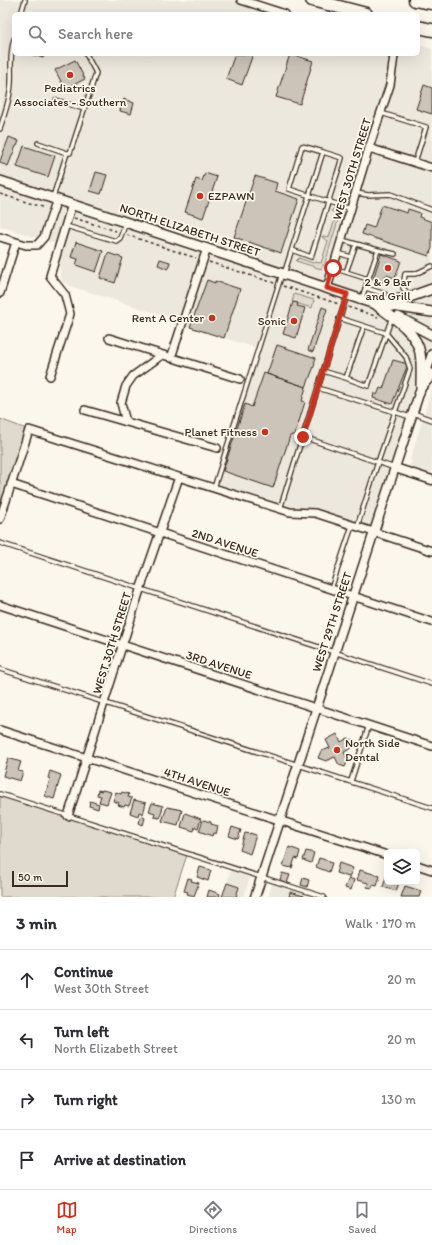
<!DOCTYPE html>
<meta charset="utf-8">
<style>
body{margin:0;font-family:Itim,sans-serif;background:#f2f2f3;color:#2b2b33}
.controls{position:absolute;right:12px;bottom:12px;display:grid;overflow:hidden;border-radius:6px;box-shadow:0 4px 16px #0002}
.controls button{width:36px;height:36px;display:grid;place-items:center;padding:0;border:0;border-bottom:1px solid #e1e1e2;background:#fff;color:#2b2b33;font:20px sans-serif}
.scale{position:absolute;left:12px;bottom:10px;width:56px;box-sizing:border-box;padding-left:4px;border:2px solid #3b2a1e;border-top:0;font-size:11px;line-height:14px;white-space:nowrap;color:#3b2a1e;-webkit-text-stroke:3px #fbf7ec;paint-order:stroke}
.stop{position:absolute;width:12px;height:12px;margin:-9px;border:3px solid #c8321e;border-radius:50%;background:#fff}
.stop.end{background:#c8321e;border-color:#fff;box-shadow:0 1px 4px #0008}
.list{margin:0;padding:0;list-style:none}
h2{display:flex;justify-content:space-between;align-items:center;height:52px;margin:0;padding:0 16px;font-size:17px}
h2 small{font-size:13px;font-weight:400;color:#7c7c81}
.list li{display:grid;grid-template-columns:26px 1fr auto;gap:12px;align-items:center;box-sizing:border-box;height:60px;padding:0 16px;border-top:1px solid #e1e1e2}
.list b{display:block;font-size:15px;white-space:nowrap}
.list p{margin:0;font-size:13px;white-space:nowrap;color:#7c7c81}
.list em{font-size:13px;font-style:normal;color:#7c7c81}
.icon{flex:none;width:22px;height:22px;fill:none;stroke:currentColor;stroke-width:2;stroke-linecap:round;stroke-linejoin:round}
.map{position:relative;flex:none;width:432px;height:897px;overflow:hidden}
.search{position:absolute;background:#fff;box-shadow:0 4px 16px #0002;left:12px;right:12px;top:12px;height:44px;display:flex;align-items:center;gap:10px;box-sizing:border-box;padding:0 14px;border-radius:6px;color:#7c7c81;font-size:15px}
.sheet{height:292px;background:#fff}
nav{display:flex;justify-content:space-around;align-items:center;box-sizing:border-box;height:56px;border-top:1px solid #e1e1e2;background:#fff;font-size:11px;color:#7c7c81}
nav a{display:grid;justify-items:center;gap:2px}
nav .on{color:#c8321e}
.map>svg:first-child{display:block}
.built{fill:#ede8dd}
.green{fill:#dfd9ce;stroke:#8d8276}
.building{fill:#ccc4b9;stroke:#3b2a1e}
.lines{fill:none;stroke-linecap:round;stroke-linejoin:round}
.service-casing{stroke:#3b2a1e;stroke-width:6}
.minor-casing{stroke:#3b2a1e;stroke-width:10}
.tertiary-casing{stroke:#3b2a1e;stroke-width:11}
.secondary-casing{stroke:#3b2a1e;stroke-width:12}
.motorway-casing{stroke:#3b2a1e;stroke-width:15}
.path{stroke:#3b2a1e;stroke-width:1.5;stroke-dasharray:3 3;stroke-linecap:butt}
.service{stroke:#fbf7ec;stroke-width:3.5}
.minor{stroke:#fbf7ec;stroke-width:7}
.tertiary{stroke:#fbf7ec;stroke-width:8}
.secondary{stroke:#fbf7ec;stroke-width:9}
.motorway{stroke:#fbf7ec;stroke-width:12}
.route{stroke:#c8321e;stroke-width:5}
.poi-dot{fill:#c8321e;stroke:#fbf7ec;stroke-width:1.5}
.labels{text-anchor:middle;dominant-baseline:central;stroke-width:3.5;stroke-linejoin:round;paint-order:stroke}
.poi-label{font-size:12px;fill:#3b2a1e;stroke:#fbf7ec;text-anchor:end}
.street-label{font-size:12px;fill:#3b2a1e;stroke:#fbf7ec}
</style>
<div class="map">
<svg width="432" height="897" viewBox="0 0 432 897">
<rect width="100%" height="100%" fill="#fbf7ec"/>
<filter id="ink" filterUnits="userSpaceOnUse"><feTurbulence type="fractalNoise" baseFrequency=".025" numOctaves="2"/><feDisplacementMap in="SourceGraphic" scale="8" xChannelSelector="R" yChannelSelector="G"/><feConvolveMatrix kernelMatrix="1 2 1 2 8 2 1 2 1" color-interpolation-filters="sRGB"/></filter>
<g filter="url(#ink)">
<path class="built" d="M0,0H241L285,14H14V54H418V45L432,49V354L374,533L315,513L290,512L211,487L256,348L190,327L177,320L70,286L62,281L60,273L59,245L0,226Z
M432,388V474L409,467L412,461L410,460Z
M231,870L250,877L244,897H222Z
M272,884L306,895L305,897H268Z"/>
<path class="green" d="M333,209L339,211L340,214L325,263L321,269L296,261L299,258L313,263L314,262L321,263L328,241L323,238L322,236L329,237L337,214L331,211Z
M294,294L314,300L312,308L292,302Z
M0,419L29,430L0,522Z
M0,796L187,855L173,897H0Z"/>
<path class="building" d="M30,54H45L43,58Z
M235,54H253L242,85L226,79Z
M290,54L313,61L300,104L276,97Z
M75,60L85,79L65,89L55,70Z
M424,85L432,88V114L416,109Z
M124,99L134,103L131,114L120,111Z
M9,137L19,141L17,146H16L8,166L0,163V161Z
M24,146L55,156L48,177L17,167Z
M96,172L107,175L101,194L90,191Z
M205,173L217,177L203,218L185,212L196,179L202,181Z
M255,176L277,183L275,191L299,199L281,253L234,237Z
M382,205L407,213L408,209L420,213L419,217L432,222V248L429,256L362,234L365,225L374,228Z
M76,242L103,251L96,272L76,265L78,259L71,257Z
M108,253L123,258L115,283L100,278Z
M381,254L401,261L395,278L386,275L383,282L373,279Z
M160,259L170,262L168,269L158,265Z
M207,280L215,283V281L240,289L224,338L190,327Z
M293,302L298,303L297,306L305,308L296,338L283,334Z
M322,307L327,309L313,352L308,350Z
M277,345L316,358L314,363L315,364L306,387L267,374Z
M393,360L408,364L392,404L373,398L374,393L377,395L380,388L383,389Z
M264,373L306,387L302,401L305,402L295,434L290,436L273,488L223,471L245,404L252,407Z
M337,734L341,742L348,738L355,741L352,748L344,752L348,760L345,767L339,765L335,757L326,761L318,758L321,751L330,748L326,740Z
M8,758L21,762L18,771L23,772L20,781L3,776Z
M50,771L61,775L54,799L45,796L50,779L48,778Z
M98,790L102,791V790L111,792L107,804L99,802L101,796L97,795Z
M116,792L121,794L122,792L129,794L128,797L132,798L129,806L125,805L124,807L118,805L119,803L113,801Z
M134,800L146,803L143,814L139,812L138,816L130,813Z
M90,801L99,804L98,809L89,806Z
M152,803L163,806L160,818L154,817L155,813L149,811Z
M167,807L182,810L178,825L162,821Z
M185,813L201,819L198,828L195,827L194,831L181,827Z
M141,816L145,818L143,825L139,823Z
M203,820L211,822V824L218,826L216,834L213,833L212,836L199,831Z
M232,827L241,830L238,839L229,836Z
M245,833L250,834V833L256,835L250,854L240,850Z
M289,847L300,851L298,859L295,858L292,868L283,866Z
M306,851L314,853L311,863L303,860Z
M319,858L329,861V862L332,863L329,872L316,867Z
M339,863L353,868L349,877L336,873Z
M200,867L211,870L208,881L197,877Z
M360,870L380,876L377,886L373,885L372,888L367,887L368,883L357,880Z
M282,873L290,875L287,883L280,880Z
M386,877L387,882L399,883L396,891L383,887Z
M188,878L192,879L191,881L199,883L194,896L187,894L188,892L184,891Z
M303,878L309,880L307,887L301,885Z
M349,878L354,880L351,890L345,888Z
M227,883L239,887L236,897H222Z
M405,886L421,891L419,897H401Z
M209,890L220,894L219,897H207Z
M290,892L304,896V897H289Z"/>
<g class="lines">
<g class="service-casing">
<path id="service" d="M21,14L25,0
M56,100L84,109
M381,113L426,127L415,162
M0,129C4,114 11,98 11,83C12,66 9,56 14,39
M38,143L67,153
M323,152L302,146L289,189L351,209
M356,193L368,195L390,194L432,210
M53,197L67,153H70L96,73L86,54
M66,226L116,241L120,238L126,223
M342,240L378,250L362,298
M356,244L346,272L368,279
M378,250L395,254
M338,253L351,257
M333,268L346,272
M284,274L323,152L342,158L311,257L292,250
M366,288L385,294L383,300
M410,296L403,288L405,274H415L432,266
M339,318L386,333L406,357L410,369L395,412L410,417
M364,326L346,378L368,386L392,317
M323,371L346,378
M318,388L395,412L378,462L357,527
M413,413L432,420
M303,437L395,468
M214,488L282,274
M280,509L347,295
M0,543L432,684
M331,589L352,526
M0,669L432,808
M351,781L369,725
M0,794L324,897"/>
</g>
<g class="minor-casing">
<path id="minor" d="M241,0L285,14
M369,148L432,168
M0,237L26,245H37L44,237L57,199
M327,288L369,148L390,85L394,56L391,54
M0,293L16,242
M109,338L240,379
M171,358L207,248
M50,376L70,314L65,295L50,276L72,204
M85,410L217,448
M126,422L121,403L126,386L133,376L162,355
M11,484L432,622
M0,519L29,430L290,512L315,513L432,551
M0,605L432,746
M0,730L387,855
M68,816L140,590L179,477
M417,865L432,870"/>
</g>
<g class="tertiary-casing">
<path id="tertiary" d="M395,468L432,480
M255,897L432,354"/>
</g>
<g class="secondary-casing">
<path id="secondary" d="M0,181L372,303L432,312
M383,301L404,299L432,289
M374,303C390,316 416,330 420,353C422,364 421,376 421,387
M398,317L432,335
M421,387L432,374"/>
</g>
<g class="motorway-casing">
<path id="motorway" d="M312,0L366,14
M415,0L432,3
M418,27L432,30"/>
</g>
<path class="path" d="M0,194L46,208
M74,218L116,231
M127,235L196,258
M209,262L274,283
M283,286L339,304
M348,307L378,317"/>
<use href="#service" class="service"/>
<use href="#minor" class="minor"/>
<use href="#tertiary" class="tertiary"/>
<use href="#secondary" class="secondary"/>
<use href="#motorway" class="motorway"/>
</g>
</g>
<g class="lines" filter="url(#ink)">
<path class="route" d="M303,437L347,294L327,288L333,268"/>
</g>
<g class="poi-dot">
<circle cx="70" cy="75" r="4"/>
<circle cx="200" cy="196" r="4"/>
<circle cx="388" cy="268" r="4"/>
<circle cx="212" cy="318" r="4"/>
<circle cx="294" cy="321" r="4"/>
<circle cx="265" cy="432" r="4"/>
<circle cx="337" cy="750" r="4"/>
</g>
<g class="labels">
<g class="poi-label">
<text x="70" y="88" text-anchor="middle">Pediatrics<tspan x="70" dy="14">Associates - Southern</tspan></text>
<text x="208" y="196" text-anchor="start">EZPAWN</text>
<text x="388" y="282" text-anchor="middle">2 &amp; 9 Bar<tspan x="388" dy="14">and Grill</tspan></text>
<text x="204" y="318">Rent A Center</text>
<text x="286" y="321">Sonic</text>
<text x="257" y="432">Planet Fitness</text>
<text x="345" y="743" text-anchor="start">North Side<tspan x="345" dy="14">Dental</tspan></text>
</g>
<g class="street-label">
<text transform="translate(352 169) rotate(-73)">WEST 30TH STREET</text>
<text transform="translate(190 230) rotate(18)">NORTH ELIZABETH STREET</text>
<text transform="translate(225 543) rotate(18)">2ND AVENUE</text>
<text transform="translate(332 622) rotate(-72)">WEST 29TH STREET</text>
<text transform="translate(112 643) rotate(-73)">WEST 30TH STREET</text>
<text transform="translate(219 665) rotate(18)">3RD AVENUE</text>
<text transform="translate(197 782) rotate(18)">4TH AVENUE</text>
</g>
</g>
</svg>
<div class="controls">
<button><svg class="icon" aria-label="layers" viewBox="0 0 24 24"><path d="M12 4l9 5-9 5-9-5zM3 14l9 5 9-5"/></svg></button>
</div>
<div class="scale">50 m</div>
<div class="stop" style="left:333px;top:268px"></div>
<div class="stop end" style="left:303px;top:437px"></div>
<div class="search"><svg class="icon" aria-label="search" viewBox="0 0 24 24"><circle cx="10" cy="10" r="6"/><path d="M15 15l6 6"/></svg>Search here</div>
</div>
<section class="sheet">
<h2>3 min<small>Walk · 170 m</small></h2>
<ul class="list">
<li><svg class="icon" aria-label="ahead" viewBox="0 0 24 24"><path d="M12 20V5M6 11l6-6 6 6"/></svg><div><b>Continue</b><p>West 30th Street</p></div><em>20 m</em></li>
<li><svg class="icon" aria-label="left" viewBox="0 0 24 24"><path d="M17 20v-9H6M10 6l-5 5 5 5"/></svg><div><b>Turn left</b><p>North Elizabeth Street</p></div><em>20 m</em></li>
<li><svg class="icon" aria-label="right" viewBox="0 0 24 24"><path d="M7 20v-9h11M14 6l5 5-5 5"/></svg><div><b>Turn right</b></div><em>130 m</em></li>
<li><svg class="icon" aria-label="arrive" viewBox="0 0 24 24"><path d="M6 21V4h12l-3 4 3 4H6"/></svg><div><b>Arrive at destination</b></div></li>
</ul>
</section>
<nav>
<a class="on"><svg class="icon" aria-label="map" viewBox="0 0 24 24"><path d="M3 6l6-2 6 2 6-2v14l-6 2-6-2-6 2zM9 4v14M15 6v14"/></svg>Map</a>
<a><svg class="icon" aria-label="directions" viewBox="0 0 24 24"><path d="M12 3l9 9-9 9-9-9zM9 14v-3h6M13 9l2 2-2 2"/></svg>Directions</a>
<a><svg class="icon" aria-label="saved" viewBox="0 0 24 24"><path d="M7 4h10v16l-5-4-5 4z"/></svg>Saved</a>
</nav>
